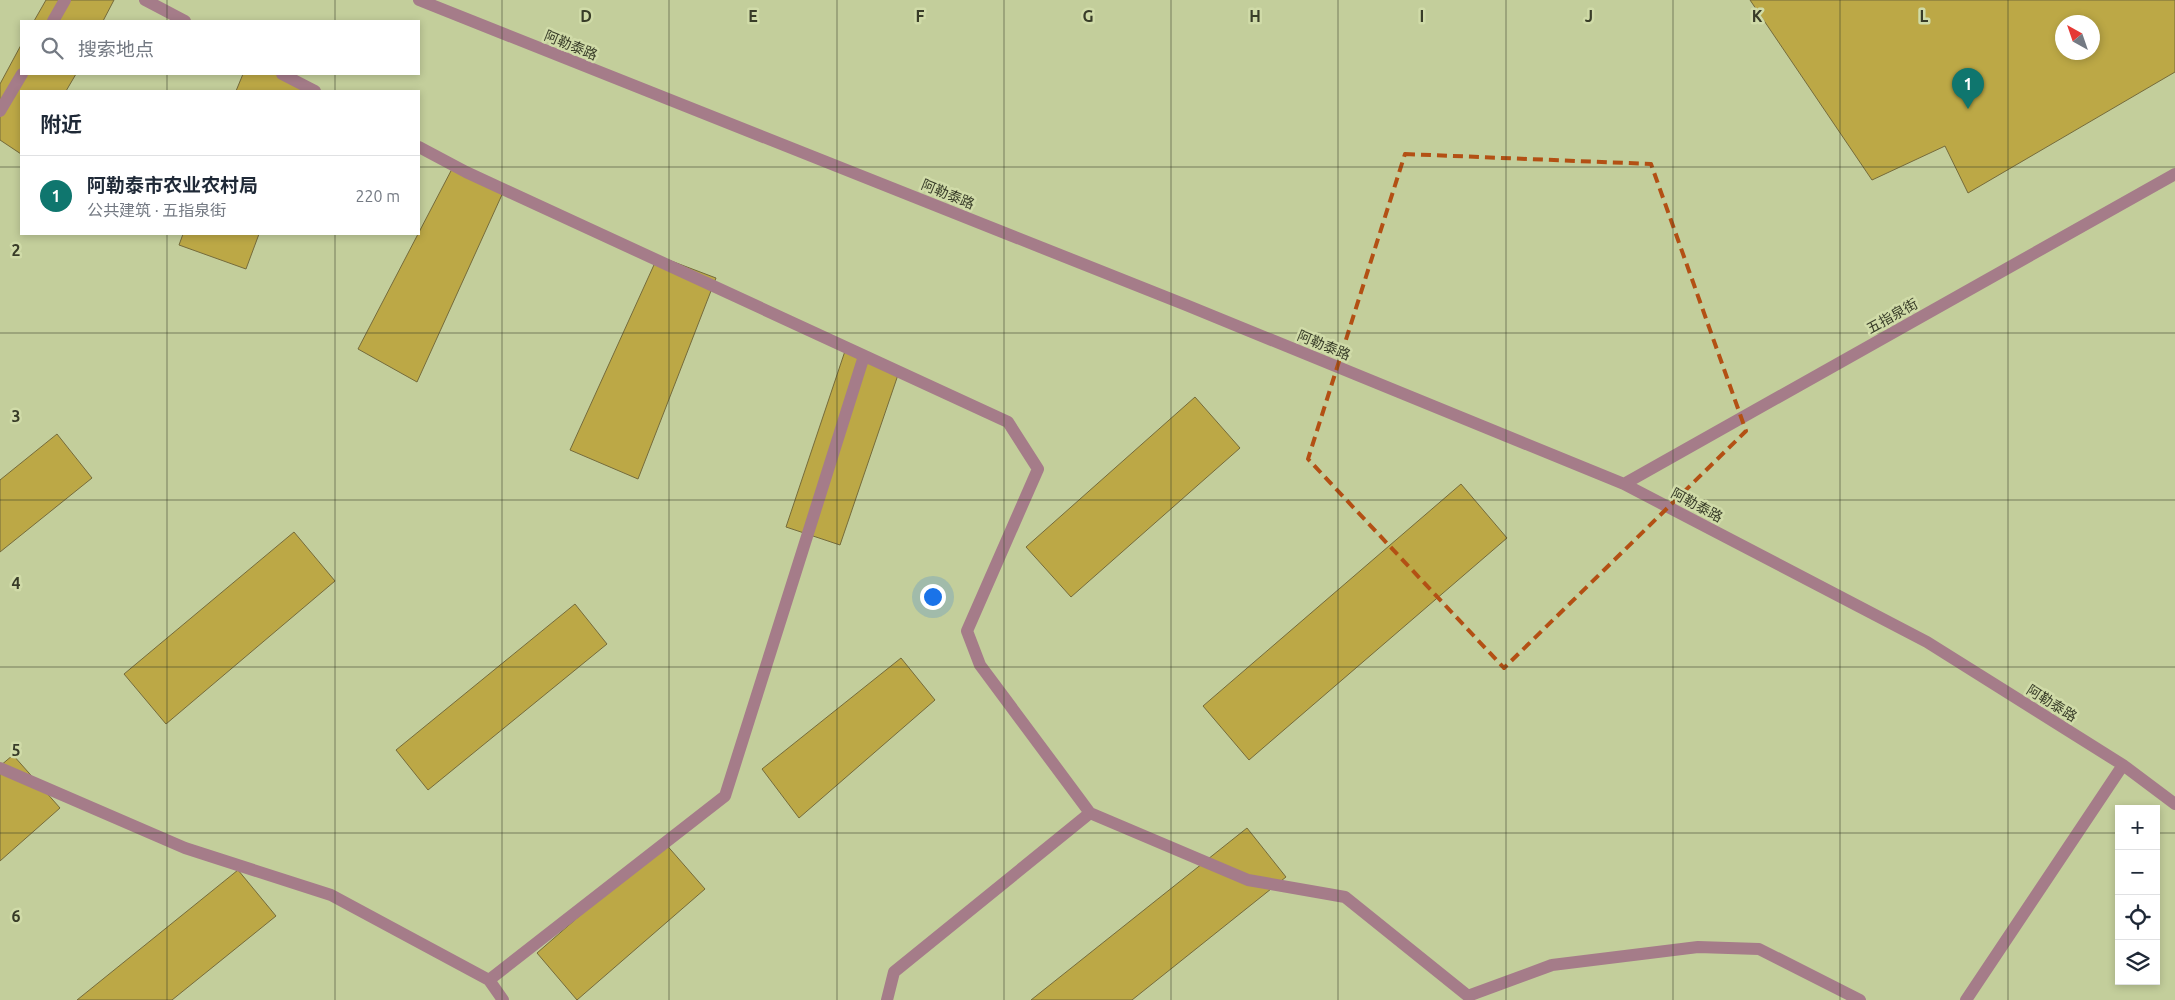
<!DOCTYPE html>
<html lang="zh">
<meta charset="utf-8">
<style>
body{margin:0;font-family:Ubuntu,"Noto Sans SC",sans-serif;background:#f2f2f3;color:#1f2937}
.controls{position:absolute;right:15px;bottom:15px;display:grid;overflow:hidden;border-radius:0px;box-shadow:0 2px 8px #0003}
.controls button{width:45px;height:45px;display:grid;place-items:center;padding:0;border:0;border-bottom:1px solid #e0e1e3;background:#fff;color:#1f2937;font:25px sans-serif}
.compass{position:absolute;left:2055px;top:15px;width:45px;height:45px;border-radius:50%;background:#fff;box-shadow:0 2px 8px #0003;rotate:320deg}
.you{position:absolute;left:932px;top:596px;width:18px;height:18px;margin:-12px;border:4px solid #fff;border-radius:50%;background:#1a73e8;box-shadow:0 0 0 8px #1a73e833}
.badge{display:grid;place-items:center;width:32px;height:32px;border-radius:50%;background:#0f766e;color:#fff;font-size:16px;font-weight:700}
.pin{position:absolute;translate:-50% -41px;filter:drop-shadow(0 1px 2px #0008)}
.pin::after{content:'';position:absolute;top:26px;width:18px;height:15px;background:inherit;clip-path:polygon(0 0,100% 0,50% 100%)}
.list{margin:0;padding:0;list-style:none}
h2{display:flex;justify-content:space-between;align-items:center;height:65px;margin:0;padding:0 20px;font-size:21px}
h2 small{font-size:16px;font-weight:400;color:#747a83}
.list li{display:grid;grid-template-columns:32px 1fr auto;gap:15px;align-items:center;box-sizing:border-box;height:80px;padding:0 20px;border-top:1px solid #e0e1e3}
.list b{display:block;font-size:19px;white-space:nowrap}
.list p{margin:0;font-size:16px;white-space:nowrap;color:#747a83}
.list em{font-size:16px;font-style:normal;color:#747a83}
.icon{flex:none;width:28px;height:28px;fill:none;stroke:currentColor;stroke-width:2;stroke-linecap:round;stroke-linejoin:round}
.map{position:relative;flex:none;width:2175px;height:1000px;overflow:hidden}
.search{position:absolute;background:#fff;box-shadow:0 2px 8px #0003;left:20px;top:20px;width:400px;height:55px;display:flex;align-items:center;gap:12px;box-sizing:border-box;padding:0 18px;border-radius:0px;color:#747a83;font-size:19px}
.panel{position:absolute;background:#fff;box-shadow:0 2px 8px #0003;left:20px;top:90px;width:400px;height:145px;border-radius:0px}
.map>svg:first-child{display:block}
.building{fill:#bca846;stroke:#756b3b;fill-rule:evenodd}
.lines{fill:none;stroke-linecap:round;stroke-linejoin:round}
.minor{stroke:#a57c89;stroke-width:12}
.marked{fill:none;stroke:#b35014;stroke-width:4;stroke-dasharray:10 6;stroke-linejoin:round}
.grid{fill:none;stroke:#383c28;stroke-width:1;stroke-opacity:0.55}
.labels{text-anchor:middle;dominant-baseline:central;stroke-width:5;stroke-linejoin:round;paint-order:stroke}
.street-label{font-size:14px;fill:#383c28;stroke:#d0dba8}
.grid-label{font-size:16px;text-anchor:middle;font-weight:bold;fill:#383c28;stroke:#d0dba8;stroke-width:5;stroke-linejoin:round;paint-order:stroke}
</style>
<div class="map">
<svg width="2175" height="1000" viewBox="0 0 2175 1000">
<rect width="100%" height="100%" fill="#c3ce9b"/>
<path class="building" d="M46,0H114L103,21H34Z
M1750,0H2175V72L1968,193L1945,146L1872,180ZM2062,22H2092V52H2062Z
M21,45V74H76L66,91H21V154L0,140V84Z
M243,74H282L312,91H236Z
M453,167L505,188L417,382L358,349Z
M183,234H259L246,269L179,245Z
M658,256L716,278L638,479L570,450Z
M845,351L900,369L840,545L786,527Z
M1195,397L1240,448L1071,597L1026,547Z
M57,434L92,478L0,552V480Z
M1461,484L1507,538L1249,760L1203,706Z
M294,532L335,581L166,724L124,674Z
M575,604L607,644L428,790L396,750Z
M901,658L935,700L799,818L762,769Z
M13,755L60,808L0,861V766Z
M1247,828L1286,877L1132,1000H1031Z
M664,842L705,889L577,1000L537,953Z
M238,870L276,916L172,1000H77Z"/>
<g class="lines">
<path class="minor" d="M145,0L185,21
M419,0L1186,305L1624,484L1927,642L2123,765L2175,804
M53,21L65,0
M282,74L315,91
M0,111L22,74
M419,147L466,172L1008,422L1038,469L967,631L980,665L1090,813
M1624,484L2175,174
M0,768L185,848L331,895L489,980L503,1000
M489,980L725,796L864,356
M887,1000L894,972L1090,813L1248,880L1345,897L1468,996L1552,965L1698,947L1759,949L1860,1000
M1966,1000L2123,765"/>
</g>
<path class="marked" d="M1405,154L1651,164L1746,431L1504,668L1308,459Z"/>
<path class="grid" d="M167,0V21M335,0V21M502,0V1000M669,0V1000M837,0V1000M1004,0V1000M1171,0V1000M1338,0V1000M1506,0V1000M1673,0V1000M1840,0V1000M2008,0V1000M167,74V91M335,74V91M0,167H21M419,167H2175M167,234V1000M335,234V1000M0,333H2175M0,500H2175M0,667H2175M0,833H2119M2156,833H2175"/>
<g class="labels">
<g class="street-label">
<text transform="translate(571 45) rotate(22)">阿勒泰路</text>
<text transform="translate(948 194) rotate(22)">阿勒泰路</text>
<text transform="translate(1892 316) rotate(-29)">五指泉街</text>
<text transform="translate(1324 345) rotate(22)">阿勒泰路</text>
<text transform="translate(1697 505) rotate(28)">阿勒泰路</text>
<text transform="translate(2052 703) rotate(32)">阿勒泰路</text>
</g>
</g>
<g class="grid-label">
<text x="586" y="22">D</text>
<text x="753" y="22">E</text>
<text x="920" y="22">F</text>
<text x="1088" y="22">G</text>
<text x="1255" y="22">H</text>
<text x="1422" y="22">I</text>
<text x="1589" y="22">J</text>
<text x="1757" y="22">K</text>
<text x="1924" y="22">L</text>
<text x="16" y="256">2</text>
<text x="16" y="422">3</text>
<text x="16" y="589">4</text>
<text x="16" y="756">5</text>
<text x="16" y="922">6</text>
</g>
</svg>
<div class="controls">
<button>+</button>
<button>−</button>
<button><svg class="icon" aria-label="locate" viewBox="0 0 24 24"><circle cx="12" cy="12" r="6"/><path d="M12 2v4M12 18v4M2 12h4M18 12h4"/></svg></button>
<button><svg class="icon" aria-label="layers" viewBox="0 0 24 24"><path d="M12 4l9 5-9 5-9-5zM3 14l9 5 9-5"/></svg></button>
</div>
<svg class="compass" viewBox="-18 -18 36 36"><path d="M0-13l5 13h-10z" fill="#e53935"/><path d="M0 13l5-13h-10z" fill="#747a83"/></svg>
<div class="you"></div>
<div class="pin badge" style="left:1968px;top:109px">1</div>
<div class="search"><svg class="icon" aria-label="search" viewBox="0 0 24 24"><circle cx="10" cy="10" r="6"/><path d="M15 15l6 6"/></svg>搜索地点</div>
<section class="panel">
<h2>附近<small></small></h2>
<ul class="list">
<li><span class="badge">1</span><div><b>阿勒泰市农业农村局</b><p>公共建筑 · 五指泉街</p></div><em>220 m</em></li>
</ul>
</section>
</div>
